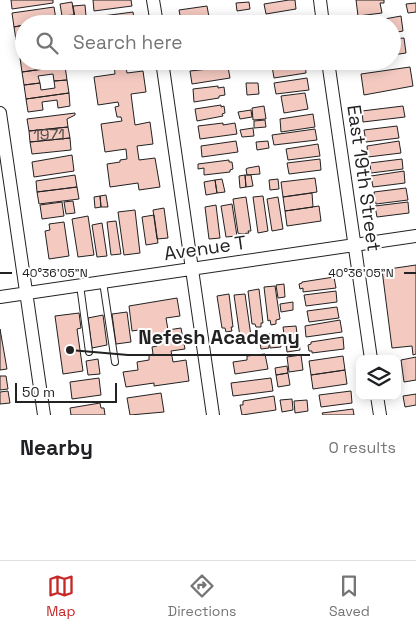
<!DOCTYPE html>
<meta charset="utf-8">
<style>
body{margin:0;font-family:"Space Grotesk",sans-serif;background:#f2f2f2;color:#202124}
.controls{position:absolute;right:15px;bottom:15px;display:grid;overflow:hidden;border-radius:10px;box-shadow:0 2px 12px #0003}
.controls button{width:45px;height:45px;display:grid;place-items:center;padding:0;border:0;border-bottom:1px solid #e0e0e0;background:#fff;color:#202124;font:25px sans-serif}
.scale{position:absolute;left:15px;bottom:12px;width:102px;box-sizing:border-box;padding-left:5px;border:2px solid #222;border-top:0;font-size:14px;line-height:18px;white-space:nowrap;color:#222;-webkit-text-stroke:4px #fff;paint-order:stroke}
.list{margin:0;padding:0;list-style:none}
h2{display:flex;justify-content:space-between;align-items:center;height:65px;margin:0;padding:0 20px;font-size:21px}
h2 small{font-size:16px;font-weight:400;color:#757577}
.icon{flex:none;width:28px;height:28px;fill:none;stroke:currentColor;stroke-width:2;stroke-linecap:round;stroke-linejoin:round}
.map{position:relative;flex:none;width:416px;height:415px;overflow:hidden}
.search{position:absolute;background:#fff;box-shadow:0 2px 12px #0003;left:15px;right:15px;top:15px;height:55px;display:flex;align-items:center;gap:12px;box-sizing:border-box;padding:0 18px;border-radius:28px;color:#757577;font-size:19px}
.sheet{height:145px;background:#fff}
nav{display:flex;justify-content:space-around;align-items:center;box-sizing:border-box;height:70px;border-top:1px solid #e0e0e0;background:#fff;font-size:14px;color:#757577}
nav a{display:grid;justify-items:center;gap:2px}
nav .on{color:#c62828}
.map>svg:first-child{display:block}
.building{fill:#f3c9c0;stroke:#222}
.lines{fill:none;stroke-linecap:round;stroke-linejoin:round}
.service-casing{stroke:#222;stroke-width:8}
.minor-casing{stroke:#222;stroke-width:14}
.service{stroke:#fff;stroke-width:6}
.minor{stroke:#fff;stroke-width:12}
.ticks{fill:none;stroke:#222;stroke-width:2}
.labels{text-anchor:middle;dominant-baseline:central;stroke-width:4;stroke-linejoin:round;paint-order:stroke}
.number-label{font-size:16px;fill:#564c4a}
.street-label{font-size:19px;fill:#222;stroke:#fff}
.ticks-label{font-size:12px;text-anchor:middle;fill:#222;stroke:#fff;stroke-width:4;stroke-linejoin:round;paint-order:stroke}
.leader{fill:none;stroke:#222;stroke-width:2}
.callout-dot{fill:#222;stroke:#fff;stroke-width:2}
.callout-label{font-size:20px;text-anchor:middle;font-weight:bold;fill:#222;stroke:#fff;stroke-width:4;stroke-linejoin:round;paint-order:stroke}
</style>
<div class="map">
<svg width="416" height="415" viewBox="0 0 416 415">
<rect width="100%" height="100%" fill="#fff"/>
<path class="building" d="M11,0H53V3L12,9Z
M93,0H131L132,6L94,11Z
M289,0H295L296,9L266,14L264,4Z
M356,0H384V3H380L382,13L358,16Z
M72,2L74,15L62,16L60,4Z
M249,2L250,9L237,11L236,3Z
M416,3V12L408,13L406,4Z
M85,5L86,16L75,17L73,6Z
M207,6L209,17L181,21L179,10Z
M54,7L56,20L24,24V25L14,27L12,13Z
M133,12L135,24H96L95,17Z
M86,16L87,24H75V17Z
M298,16L299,24H267V20Z
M401,16L403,31L392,33V24H357Z
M237,17L238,24H225L224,19Z
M24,25V39L16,40L14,27Z
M404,38L406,53L392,55V39Z
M24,57V61H36L37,63L64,61L65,66L22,72L20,58Z
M92,61H125L127,73L143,71L146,92L131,94L135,125L150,122L153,144L137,146L139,160L155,158L160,187L139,190L138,183L110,187L107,164L120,162V160L127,159L126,149L105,152L101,124L122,121L121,117H117L115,107L119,106L118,102L98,105L94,77L115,74L114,64L92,66Z
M187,61H215L216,63L188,67Z
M305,61L306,73L274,78L272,66Z
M65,66L67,80L54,81L53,74L38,76L40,83L24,85L22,72Z
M228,67L230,78L192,84L190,71Z
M410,67L413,86L364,95L361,74Z
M307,78L309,90L276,94L274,83Z
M67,80L69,93L26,99L24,85L40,83L41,90L55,88L54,81Z
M246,83H258L259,94L247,95Z
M218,86V88L224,87L225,95L219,96V98L194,102L193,89Z
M69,93L70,106L58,108L57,100L42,102L43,110L28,112L26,99Z
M305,93L308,109L284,113L281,96Z
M221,105V107L224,106L225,113L222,114L223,116L197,121L195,109Z
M264,106L266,119L253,120L252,108Z
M403,106L405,117L363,122L362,111Z
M251,110L252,117L240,119L238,112Z
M75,113V115L67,119L68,127L29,131L27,119Z
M313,114L315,127L281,132L280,119Z
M265,120L266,127L254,128V121Z
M223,123V125L235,123L237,134L200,139L198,126Z
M397,126L399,138L366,142L364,130Z
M68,127L70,138L30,142L29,131Z
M253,128L254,136L242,137L240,130Z
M315,129L317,140L274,145L272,135Z
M70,138L71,150L32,154L30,142Z
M236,141L238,152L202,157L201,146Z
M268,141L269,148L257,150L256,142Z
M399,141L401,153L368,157L367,146Z
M318,144L320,156L288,160L286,149Z
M72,155L74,171L34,177L32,162Z
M320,159L321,170L289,174L287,163Z
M402,159L403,169L371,173L370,163Z
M229,160V162H232L233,169L230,170V172L204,175V168L198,169V164Z
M259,166L260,174L247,175L246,169L248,168Z
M404,171L405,183L373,187L371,176Z
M75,175L77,187L37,192L36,181Z
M245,175L246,187L240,188L239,176Z
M245,175H251L253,186L246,187Z
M315,178L317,192L283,197L281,182Z
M222,179L225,192L217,193L215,180Z
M278,179L279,189L270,190L269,180Z
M215,180L217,193L206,195L204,182Z
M77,187L79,199L39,204L37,192Z
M406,188L408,200L376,204L374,192Z
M312,193L313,207L285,211L283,197Z
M106,195L108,207H101L100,196Z
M100,196L101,207L95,208L94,197Z
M263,196L268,231L258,233L253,197Z
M246,197L251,231H248L249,233L240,234L238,233L233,199Z
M278,197L283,229L272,231L267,199Z
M73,201L75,213L66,214L64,202Z
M62,202L64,216L42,219L40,205Z
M408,202L409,213L377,217L375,206Z
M232,204L237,236L226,237L221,206Z
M216,205L220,238L209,239L205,207Z
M319,206L321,221L287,226L285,211Z
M164,208L168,238L157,239L153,210Z
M135,210L140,253L124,255L118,212Z
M154,215L158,243L146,245L142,217Z
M88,216L94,255L78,257L72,219Z
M116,221L121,254L111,255L107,222Z
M64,222L69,256L49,259L45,231L50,230L49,224Z
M102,223L107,256L97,257L92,225Z
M416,265V354L413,355L412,346L392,348L382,270Z
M334,277L336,288L303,292V288L300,289L299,284L302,283V282Z
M284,284L285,297L278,298L276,285Z
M275,286L280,319L276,320V324L271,325L270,320L268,321L264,287Z
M259,289L263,323H261V327H256L255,324H252L248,291Z
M336,291L337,302L306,306L304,295Z
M229,294L233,327H231L232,331L226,332L225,328H222L217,296Z
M245,294L251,336L240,337L234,295Z
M177,298L180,316L166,318L168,330L181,328L185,349L171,351L173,362L186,360L189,381L154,386V383L126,387L123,372L138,370L137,362L149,360V355L153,354L152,347L157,346L156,340L147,342L145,329L132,331L129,306Z
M293,302V310L281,312L280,304Z
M337,307L339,318L309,322L307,311Z
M127,312L131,342L116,344L112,314Z
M79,313L81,328L77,329L83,371L63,374L55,316Z
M103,315L107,345L92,348L88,318Z
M340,320L342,332L306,337L305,326Z
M296,326L298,341L285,342L283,327Z
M0,329L7,369L0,370Z
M279,333L281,347L270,348L269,334Z
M268,335L269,348L261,349L259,336Z
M343,337L344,349L312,353V351H309L308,345L311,344V342Z
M299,342L300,350L287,352L286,344Z
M265,354L268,369L235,374L233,362L247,360V356Z
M301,355L303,370L289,372L287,357Z
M343,356L345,370L311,375L309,361Z
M416,357V380L404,382L401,360Z
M98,359L100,374L88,375L86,361Z
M287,366L288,373L276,375L275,368Z
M345,370L347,384L313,389L311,375Z
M288,373L290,385L278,387L276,375Z
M0,376H6L8,389L0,390Z
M99,378L101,395L72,399L70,382Z
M271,378L273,391L233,396L231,383Z
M8,391L10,403L0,404V392Z
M351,391L352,403L321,407L319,395Z
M161,393L164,412L130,415L127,398Z
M416,394V405L405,407L403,396Z
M274,396L276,410L242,415L240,405H243V401Z
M292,399L293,410L282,412L280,400Z
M307,400L308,411L295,413L294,401Z
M100,403L101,408H104L105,415H71L70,408Z
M353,409L354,415H323L322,413Z"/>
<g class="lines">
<g class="service-casing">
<path id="service" d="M103,282L115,362
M80,285L89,352"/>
</g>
<g class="minor-casing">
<path id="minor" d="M153,0L157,24
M320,0L323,24
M162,61L213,415
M328,61L371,359
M0,113L44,415
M0,297L416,236
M377,396L380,415"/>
</g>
<use href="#service" class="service"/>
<use href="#minor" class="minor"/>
</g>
<path class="ticks" d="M0,273H12M404,273H416"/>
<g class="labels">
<g class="number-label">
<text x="49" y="134">1971</text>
</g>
<g class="street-label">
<text transform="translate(364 178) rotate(82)">East 19th Street</text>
<text transform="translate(205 248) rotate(-8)">Avenue T</text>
</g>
</g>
<g class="ticks-label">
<text x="55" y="277">40°36'05"N</text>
<text x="361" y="277">40°36'05"N</text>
</g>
<path class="leader" d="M70 350L128 355H310"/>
<circle class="callout-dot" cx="70" cy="350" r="5"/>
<g class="callout-label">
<text x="219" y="344">Nefesh Academy</text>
</g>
</svg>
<div class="controls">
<button><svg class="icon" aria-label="layers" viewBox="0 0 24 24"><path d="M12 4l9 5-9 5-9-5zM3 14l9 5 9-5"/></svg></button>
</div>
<div class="scale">50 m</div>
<div class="search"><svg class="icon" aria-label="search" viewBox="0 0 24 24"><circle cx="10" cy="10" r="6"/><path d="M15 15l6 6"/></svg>Search here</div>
</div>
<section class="sheet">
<h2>Nearby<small>0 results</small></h2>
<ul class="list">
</ul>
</section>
<nav>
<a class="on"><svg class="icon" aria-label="map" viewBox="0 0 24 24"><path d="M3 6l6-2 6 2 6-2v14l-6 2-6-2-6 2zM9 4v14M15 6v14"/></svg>Map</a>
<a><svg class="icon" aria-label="directions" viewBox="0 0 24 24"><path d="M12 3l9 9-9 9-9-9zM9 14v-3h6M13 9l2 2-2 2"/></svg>Directions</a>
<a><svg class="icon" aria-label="saved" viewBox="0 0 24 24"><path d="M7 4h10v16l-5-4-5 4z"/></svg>Saved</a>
</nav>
